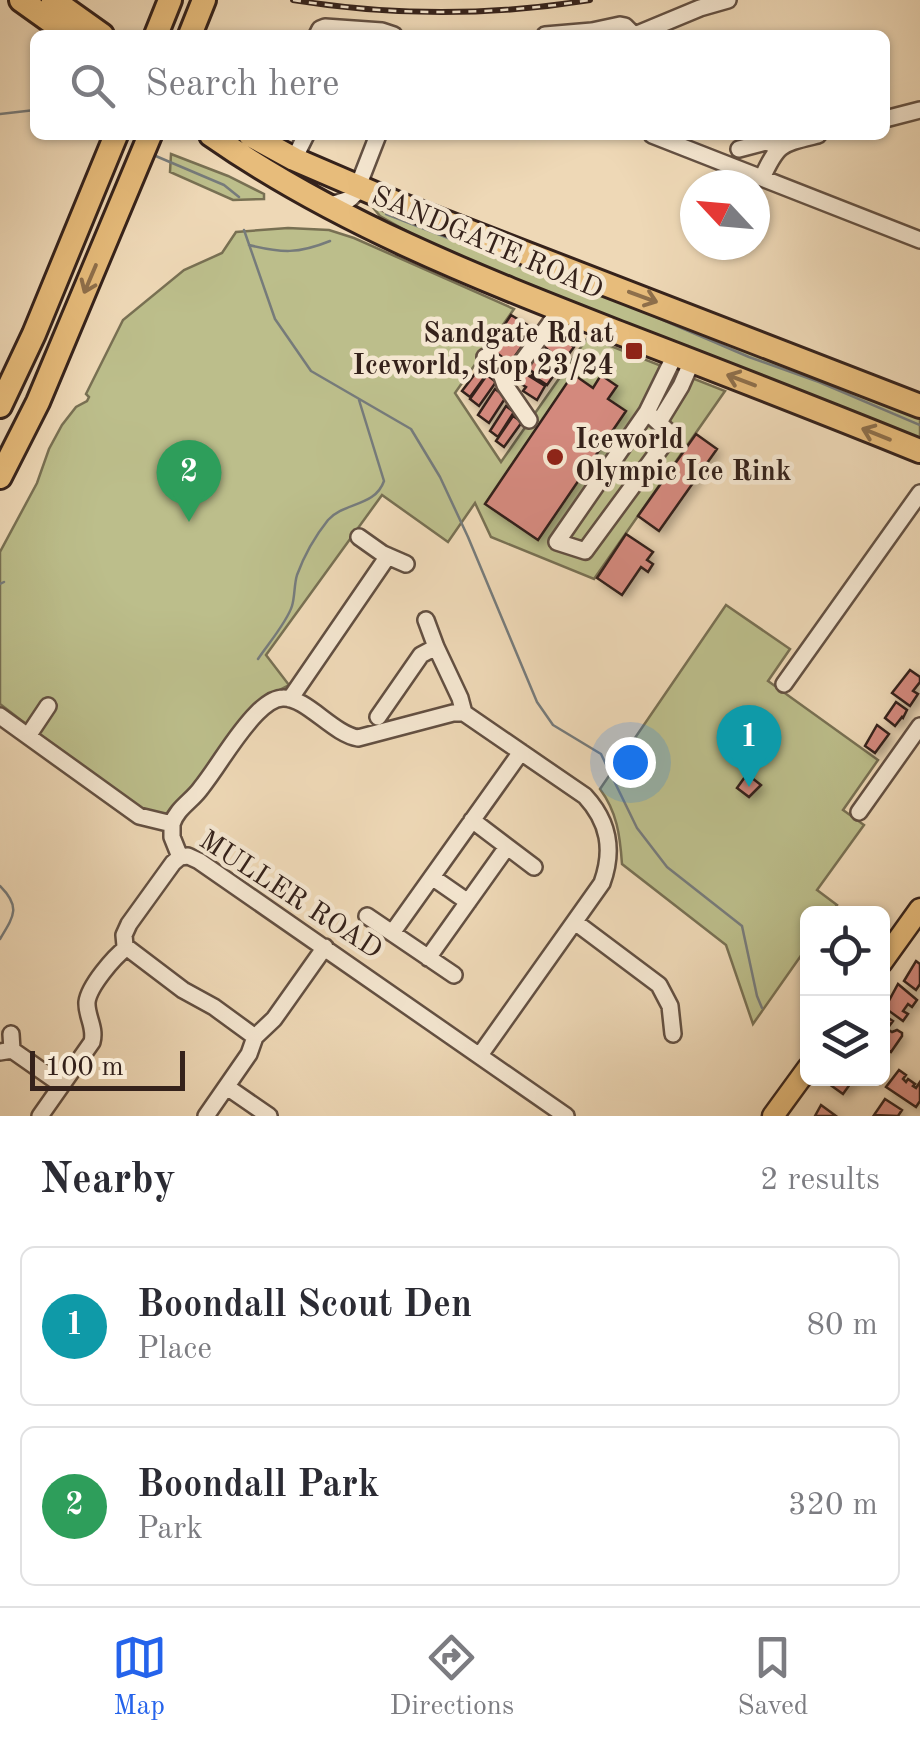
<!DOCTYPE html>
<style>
body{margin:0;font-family:"Old Standard TT",serif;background:#f2f2f3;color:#2b2b33}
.controls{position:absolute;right:30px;bottom:30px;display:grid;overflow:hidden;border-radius:15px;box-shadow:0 2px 8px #0004}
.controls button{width:90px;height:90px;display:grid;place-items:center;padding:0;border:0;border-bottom:2px solid #e1e1e2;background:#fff;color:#2b2b33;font:50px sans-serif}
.compass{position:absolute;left:680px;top:170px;width:90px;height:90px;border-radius:50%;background:#fff;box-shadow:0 2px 8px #0004;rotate:296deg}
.scale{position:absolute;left:30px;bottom:25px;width:155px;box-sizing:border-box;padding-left:10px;border:5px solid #35221b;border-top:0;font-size:28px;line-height:35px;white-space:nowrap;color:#35221b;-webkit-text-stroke:8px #f4e6d0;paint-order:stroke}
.you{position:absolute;left:630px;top:762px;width:35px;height:35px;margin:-25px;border:8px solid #fff;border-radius:50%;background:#1a73e8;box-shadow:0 0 0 15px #1a73e833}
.badge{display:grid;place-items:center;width:65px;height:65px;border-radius:50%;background:#2563eb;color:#fff;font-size:32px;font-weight:700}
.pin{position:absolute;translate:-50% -82px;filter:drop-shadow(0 2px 5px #0008)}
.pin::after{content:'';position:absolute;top:52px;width:35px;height:30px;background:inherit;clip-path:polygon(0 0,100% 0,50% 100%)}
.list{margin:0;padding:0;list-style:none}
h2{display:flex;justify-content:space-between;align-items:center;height:130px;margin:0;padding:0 40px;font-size:42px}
h2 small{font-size:32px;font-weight:400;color:#7c7c81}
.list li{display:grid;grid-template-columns:65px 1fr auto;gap:30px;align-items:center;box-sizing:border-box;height:160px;margin:0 20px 20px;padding:0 20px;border:2px solid #e1e1e2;border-radius:15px}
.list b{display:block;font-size:38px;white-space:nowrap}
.list p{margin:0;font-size:32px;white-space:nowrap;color:#7c7c81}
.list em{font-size:32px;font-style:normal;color:#7c7c81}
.icon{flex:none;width:55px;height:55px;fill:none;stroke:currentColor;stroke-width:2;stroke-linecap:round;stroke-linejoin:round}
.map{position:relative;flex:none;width:920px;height:1116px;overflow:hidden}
.search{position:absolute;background:#fff;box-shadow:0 2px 8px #0004;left:30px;right:30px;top:30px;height:110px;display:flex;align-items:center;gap:25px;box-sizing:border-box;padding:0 35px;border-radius:15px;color:#7c7c81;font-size:38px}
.sheet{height:490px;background:#fff}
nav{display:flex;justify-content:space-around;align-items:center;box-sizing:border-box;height:140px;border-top:2px solid #e1e1e2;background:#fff;font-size:28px;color:#7c7c81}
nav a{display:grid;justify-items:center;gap:5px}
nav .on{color:#2563eb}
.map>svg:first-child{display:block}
.green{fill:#bcbe8b;stroke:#787053;stroke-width:2.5}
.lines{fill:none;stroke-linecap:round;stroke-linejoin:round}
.stream{stroke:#767b7b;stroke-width:2.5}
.building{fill:#d3897d;stroke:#35221b;stroke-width:2.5;filter:url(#shadow)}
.minor-casing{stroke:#635042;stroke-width:20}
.major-casing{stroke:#35221b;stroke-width:25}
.highway-casing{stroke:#35221b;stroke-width:28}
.minor{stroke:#f4e6d0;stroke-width:15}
.major{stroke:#e7bc7b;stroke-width:20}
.highway{stroke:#e7bc7b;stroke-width:22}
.rail-casing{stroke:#35221b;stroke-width:6}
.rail{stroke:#f4e6d0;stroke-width:2.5;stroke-dasharray:8;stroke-linecap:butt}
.oneway{stroke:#8e6f4b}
.poi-dot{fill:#8f2418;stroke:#f4e6d0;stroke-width:4}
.labels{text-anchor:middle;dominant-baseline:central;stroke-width:9;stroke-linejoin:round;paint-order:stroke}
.street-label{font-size:28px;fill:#35221b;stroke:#f4e6d0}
.poi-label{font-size:28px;font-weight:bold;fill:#35221b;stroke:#f4e6d0;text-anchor:end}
</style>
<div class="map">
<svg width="920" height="1116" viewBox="0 0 920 1116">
<defs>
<filter id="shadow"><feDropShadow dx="4.5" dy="4.5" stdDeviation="5" flood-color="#0004"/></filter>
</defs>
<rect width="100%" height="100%" fill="#eed8b6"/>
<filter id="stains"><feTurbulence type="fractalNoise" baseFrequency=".002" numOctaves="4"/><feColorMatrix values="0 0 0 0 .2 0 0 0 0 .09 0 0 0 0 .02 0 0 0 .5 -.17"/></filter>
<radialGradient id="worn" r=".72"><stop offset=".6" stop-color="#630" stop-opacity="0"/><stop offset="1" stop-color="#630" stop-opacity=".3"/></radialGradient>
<path class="green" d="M171,154L228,176L264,194V199L233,200L170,172Z
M374,202L920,410V440L435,247L380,216L370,204Z
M288,228L329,230L354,238L514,309L455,393L501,462L588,337L725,391L594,579L491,537L475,503L448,542L382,495L266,655L289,685L262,699L251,708L193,788L165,815L143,814L0,704V552L37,483L49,449L62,425L76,407L87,401L89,397L86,394L123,320L184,270L222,253L236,232Z
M726,605L790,649L768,681L878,760L843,810L864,825L817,890L837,905L831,913L808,914L807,947L753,1024L726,945L622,864C620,835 617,812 600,789Z"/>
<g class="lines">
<path class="stream" d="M0,114L35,110
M151,154L224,185L239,197
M386,214L572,286H583
M244,230L275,319L311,371L411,429L440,477L468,537L537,702L553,725L601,754L637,828L667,867L742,926L757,996L762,1008
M249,245C282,253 298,254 330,241
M635,308L749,357L819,382L920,425
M0,584L4,582
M258,659C268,644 287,622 292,606C295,596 294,585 297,575C304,556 316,535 328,520C344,502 375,507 384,481L359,400
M0,886C21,907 14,916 0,939"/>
</g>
<path class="building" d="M511,315L534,329L528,338L505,324Z
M504,328L525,342L510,363L490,348Z
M553,330L574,347L563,362L542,345Z
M537,352L559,368L547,385L532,375L534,373L526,367Z
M481,366L489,371L470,397L462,391Z
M521,371L545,386L537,400L523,391L526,387L515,380Z
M573,374L593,388L601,375L617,386L608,399L626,411L538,540L485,504Z
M487,375L496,382L479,406L470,399Z
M495,389L506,397L489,423L478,415Z
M506,406L514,412L498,437L490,431Z
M513,416L522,422L504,447L496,441Z
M696,434L717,449L659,531L638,516Z
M626,534L653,552L647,560L653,564L648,572L641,567L622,595L597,578Z
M910,670L920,677V682L913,691L918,694L910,706L892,693Z
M896,702L907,710L903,718L902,717L895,726L885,718Z
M877,725L889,734L875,753L865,746Z
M747,774L761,785L749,797L737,788Z
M916,961L920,964V984L916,990L904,981Z
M898,984L917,1000L912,1007L908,1004L903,1011L908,1014L903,1021L885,1008Z
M882,1014L893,1021L887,1029L892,1032L897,1030L902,1033V1036L891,1052L882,1046Z
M899,1070L906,1075L903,1079L906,1082L908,1079L915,1084L913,1086L916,1088L920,1082V1101L916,1107L886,1087Z
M833,1078H851L853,1080L843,1094L829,1084Z
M885,1099L902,1110L898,1116L874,1115Z
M821,1105L836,1116H815Z"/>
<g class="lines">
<g class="minor-casing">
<path id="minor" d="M317,35L320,29L325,27L382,31L394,35
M545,35L592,31L620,25L625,26L634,35
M635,35L700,8L728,0
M885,119L920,110
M652,135L920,240
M739,149L766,142L780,147
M294,159L306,135
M762,178C778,143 781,144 818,135
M328,206L350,199L355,194L378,135
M485,357L499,368L505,385
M647,412L671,434L585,551L557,542Z
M647,412L675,355
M529,420L505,385L560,310
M659,422L681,386L692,361
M359,537L383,554L406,564
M426,620L436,647L460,698L464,713
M784,684L920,493
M290,699L388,556
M0,716L139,816L172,824V837L180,857
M378,717L421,655L436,647
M28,736L48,706
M859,812L920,726
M472,820L534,867
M172,824C177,808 192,801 201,788C220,764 235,735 257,713C264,706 273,698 283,698C306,697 333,734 358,738L453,713H464L585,796C609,822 614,850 602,883L480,1055
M180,857L188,856L199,861L566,1116
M180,857L173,863L129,924L124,935L125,946L183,990L214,1007L255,1037
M432,877L468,902
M367,916L454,975
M575,922L659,985L670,1006L673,1034
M392,933L521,752
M428,958L507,847
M12,1050L62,1085
M0,1052L12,1050L11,1034
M227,1087L269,1116
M40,1116L92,1042C96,1027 86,1016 87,1002C89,986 114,957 126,948
M206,1116L249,1054L255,1037L274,1019L325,947"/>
</g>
<g class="major-casing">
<path id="major" d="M882,962L920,909
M773,1116L808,1068"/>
</g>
<g class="highway-casing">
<path id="highway" d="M21,0L70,35
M53,0L102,35
M156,35L170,0
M190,35L204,0
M211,135C337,223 479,278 622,334C721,372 821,411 920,451
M250,135L294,159L401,205L920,406
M0,406L34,334L116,135
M0,477L38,402L150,135"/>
</g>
<use href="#minor" class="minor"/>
<use href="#major" class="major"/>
<use href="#highway" class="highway"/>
<g class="rail-casing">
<path id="rail" d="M293,0C391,16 492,16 590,0"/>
</g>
<use href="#rail" class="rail"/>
</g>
<defs><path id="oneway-shaft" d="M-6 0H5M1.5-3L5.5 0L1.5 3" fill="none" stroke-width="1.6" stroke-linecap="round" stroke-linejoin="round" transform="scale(2.5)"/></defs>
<g class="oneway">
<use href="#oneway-shaft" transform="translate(90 279) rotate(113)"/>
<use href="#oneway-shaft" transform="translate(643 297) rotate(20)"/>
<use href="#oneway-shaft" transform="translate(741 380) rotate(-159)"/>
<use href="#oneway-shaft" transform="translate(876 434) rotate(-158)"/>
</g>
<g class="poi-dot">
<rect x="624" y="341" width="20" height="20" rx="5"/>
<circle cx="555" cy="457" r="10"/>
</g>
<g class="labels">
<g class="street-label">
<text transform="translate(487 244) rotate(23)">SANDGATE ROAD</text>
<text transform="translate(290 896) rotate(33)">MULLER ROAD</text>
</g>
<g class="poi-label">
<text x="614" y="335">Sandgate Rd at<tspan x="614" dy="32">Iceworld, stop 23/24</tspan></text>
<text x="575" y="441" text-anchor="start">Iceworld<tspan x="575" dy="32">Olympic Ice Rink</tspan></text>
</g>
</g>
<rect width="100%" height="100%" filter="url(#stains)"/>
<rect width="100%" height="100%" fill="url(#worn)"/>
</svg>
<div class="controls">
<button><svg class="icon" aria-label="locate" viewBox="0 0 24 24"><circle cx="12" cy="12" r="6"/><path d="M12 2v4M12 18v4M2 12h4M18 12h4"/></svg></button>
<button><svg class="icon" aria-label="layers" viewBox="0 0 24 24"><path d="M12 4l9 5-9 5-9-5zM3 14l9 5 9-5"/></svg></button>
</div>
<svg class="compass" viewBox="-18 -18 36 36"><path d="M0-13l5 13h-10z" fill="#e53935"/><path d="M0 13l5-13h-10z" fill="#7c7c81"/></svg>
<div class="scale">100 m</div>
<div class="you"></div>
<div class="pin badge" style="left:749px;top:787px;background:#0f9aa8">1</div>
<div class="pin badge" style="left:189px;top:522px;background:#2e9e5b">2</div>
<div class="search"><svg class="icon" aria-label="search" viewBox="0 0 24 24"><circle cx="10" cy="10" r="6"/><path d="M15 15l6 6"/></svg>Search here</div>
</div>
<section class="sheet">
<h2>Nearby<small>2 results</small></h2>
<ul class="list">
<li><span class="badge" style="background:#0f9aa8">1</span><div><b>Boondall Scout Den</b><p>Place</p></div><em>80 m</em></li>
<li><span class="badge" style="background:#2e9e5b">2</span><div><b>Boondall Park</b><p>Park</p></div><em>320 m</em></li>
</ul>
</section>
<nav>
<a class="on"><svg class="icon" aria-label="map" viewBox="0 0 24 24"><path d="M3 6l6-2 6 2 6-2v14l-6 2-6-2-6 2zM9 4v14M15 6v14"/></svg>Map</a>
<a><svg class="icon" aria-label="directions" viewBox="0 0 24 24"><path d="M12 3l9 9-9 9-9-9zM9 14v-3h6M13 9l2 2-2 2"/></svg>Directions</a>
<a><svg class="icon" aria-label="saved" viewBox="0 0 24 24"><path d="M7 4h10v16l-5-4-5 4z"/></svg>Saved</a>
</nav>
